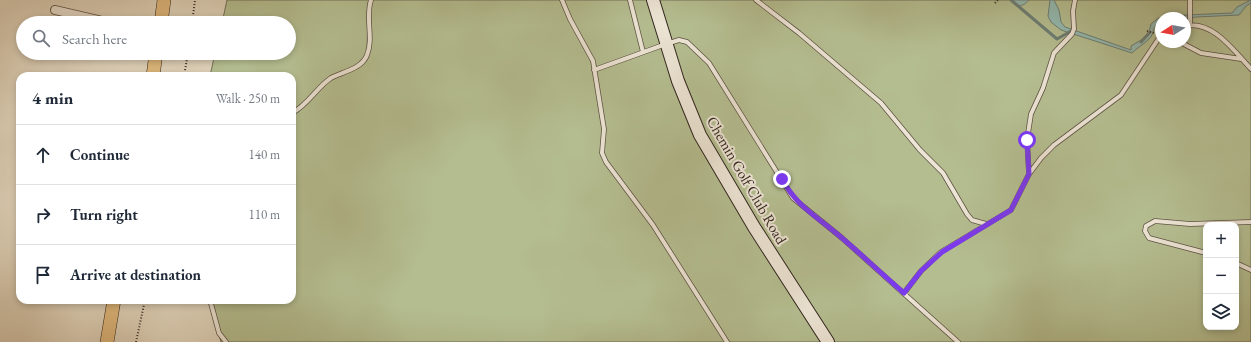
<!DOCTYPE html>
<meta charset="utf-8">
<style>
body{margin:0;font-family:"EB Garamond",serif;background:#f6f6f7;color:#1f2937}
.controls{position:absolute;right:12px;bottom:12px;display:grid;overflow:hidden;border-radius:8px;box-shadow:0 2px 6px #0003}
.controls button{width:36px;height:36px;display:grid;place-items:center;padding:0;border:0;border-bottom:1px solid #e0e1e3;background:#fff;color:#1f2937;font:20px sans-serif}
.compass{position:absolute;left:1155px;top:12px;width:36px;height:36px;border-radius:50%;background:#fff;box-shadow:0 2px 6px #0003;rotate:259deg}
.stop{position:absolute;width:12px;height:12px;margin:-9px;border:3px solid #7c3aed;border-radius:50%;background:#fff}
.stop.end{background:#7c3aed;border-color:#fff;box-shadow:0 1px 4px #0008}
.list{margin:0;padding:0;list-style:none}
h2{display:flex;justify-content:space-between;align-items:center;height:52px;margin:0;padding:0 16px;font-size:17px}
h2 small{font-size:13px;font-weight:400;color:#747a83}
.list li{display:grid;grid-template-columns:26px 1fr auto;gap:12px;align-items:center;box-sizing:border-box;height:60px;padding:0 16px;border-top:1px solid #e0e1e3}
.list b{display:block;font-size:15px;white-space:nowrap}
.list em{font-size:13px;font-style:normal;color:#747a83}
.icon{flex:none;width:22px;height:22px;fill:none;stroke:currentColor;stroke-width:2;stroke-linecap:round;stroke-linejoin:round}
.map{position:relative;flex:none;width:1251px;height:342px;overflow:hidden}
.search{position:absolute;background:#fff;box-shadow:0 2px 6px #0003;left:16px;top:16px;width:280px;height:44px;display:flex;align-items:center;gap:10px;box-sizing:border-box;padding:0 14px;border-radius:22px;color:#747a83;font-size:15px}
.panel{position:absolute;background:#fff;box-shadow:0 2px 6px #0003;left:16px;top:72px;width:280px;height:232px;border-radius:12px}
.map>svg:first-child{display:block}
.green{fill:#b4bd90;stroke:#737258;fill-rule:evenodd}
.water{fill:#94b9af;stroke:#6d7e75}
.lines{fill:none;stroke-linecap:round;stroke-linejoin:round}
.stream{stroke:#6d7e75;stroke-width:3}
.lane-casing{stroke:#5e5246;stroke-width:5.5}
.street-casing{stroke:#5e5246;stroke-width:10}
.secondary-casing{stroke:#32261f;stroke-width:14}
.primary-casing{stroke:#32261f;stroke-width:14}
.path{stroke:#32261f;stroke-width:2;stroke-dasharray:1 2;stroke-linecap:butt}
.lane{stroke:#ece4d4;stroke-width:4}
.street{stroke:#ece4d4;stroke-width:8}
.secondary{stroke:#ece4d4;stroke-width:12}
.primary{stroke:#e0ba7e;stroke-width:13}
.route{stroke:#7c3aed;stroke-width:5}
.labels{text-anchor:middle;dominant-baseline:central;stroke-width:4;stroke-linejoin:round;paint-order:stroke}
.street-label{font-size:15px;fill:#32261f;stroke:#ece4d4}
</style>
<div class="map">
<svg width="1251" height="342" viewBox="0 0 1251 342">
<rect width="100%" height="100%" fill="#e1d5bd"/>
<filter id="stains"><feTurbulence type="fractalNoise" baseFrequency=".005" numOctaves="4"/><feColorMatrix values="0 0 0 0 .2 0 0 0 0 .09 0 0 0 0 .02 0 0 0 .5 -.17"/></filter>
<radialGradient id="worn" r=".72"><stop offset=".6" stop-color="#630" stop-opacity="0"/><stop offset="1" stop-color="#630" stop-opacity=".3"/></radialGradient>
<path class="green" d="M227,0H1251V342H221L209,300H292V76H210L215,53H289V23H222ZM1161,18H1185V42H1161ZM1206,225H1236V327H1206Z"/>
<path class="water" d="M1010,0H1029C1022,8 1016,7 1010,0Z
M1050,0H1054L1059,10L1061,22L1065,27L1131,50V46L1148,36L1151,24L1157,19L1165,16L1178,18L1186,15L1232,13L1237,7L1251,0V3L1246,6L1239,15L1196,17L1185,19V18H1161V21C1151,26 1155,34 1149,39C1144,44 1137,48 1132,53L1061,30L1051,22L1048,16Z"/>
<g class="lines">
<path class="stream" d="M1011,0L1057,39L1071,31
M1166,18L1184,16
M1141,42L1150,32"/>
<g class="lane-casing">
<path id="lane" d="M562,0L570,19L593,61L604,129L602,153L606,162L653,225L727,342
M630,0L643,52
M756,0L799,33L881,103L920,150L943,173L967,214L972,220L986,224
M1190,0V25
M1185,26C1213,20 1234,51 1251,69
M1180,42L1201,53L1241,59
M594,70L666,44L679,40L687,42L709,63L793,198L842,238L958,342
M292,113C308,105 316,88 331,78C342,72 362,69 367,55C374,38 365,18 371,0
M1029,174L1027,140L1031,114L1043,88L1054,53L1072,34L1074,29L1073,11L1075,0
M1206,253L1149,238L1145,231L1146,226L1155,221L1190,224L1251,222
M1236,263L1251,270
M904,293L921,271L941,252L1011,210L1029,174L1041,158L1054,145L1121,95L1161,35
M210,300L219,333L226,342"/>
</g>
<g class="street-casing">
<path id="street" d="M55,10L111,23"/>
</g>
<g class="secondary-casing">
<path id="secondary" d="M653,0L678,81L700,135L754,227L828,342"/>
</g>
<g class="primary-casing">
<path id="primary" d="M161,23L164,0
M153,76L156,53
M107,342L114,300"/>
</g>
<path class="path" d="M995,3L998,0
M192,23L195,0
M1147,31L1154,33
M184,76L188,53
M136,342L145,300"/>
<use href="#lane" class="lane"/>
<use href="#street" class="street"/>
<use href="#secondary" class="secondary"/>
<use href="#primary" class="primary"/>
</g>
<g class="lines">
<path class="route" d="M782,179C797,207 818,217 842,238C863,256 883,275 904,293L921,271L942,252L1011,210L1029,174L1027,140"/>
</g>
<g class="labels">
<g class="street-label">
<text transform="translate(747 180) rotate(60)">Chemin Golf Club Road</text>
</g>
</g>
<rect width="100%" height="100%" filter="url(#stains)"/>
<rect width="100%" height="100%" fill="url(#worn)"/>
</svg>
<div class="controls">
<button>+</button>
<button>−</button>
<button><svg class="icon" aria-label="layers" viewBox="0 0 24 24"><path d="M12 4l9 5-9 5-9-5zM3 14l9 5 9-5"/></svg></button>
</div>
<svg class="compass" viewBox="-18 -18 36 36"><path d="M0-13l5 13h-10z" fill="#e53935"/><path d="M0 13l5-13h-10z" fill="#747a83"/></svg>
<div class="stop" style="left:1027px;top:140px"></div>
<div class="stop end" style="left:782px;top:179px"></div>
<div class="search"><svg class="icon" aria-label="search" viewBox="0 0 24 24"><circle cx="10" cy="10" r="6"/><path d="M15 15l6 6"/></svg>Search here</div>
<section class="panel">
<h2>4 min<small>Walk · 250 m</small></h2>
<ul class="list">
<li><svg class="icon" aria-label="ahead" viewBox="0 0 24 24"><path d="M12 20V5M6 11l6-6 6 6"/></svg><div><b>Continue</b></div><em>140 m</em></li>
<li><svg class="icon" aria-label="right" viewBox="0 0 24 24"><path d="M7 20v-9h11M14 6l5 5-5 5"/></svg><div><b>Turn right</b></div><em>110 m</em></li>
<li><svg class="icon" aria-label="arrive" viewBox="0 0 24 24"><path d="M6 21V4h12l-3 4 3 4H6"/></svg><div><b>Arrive at destination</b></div></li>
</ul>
</section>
</div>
